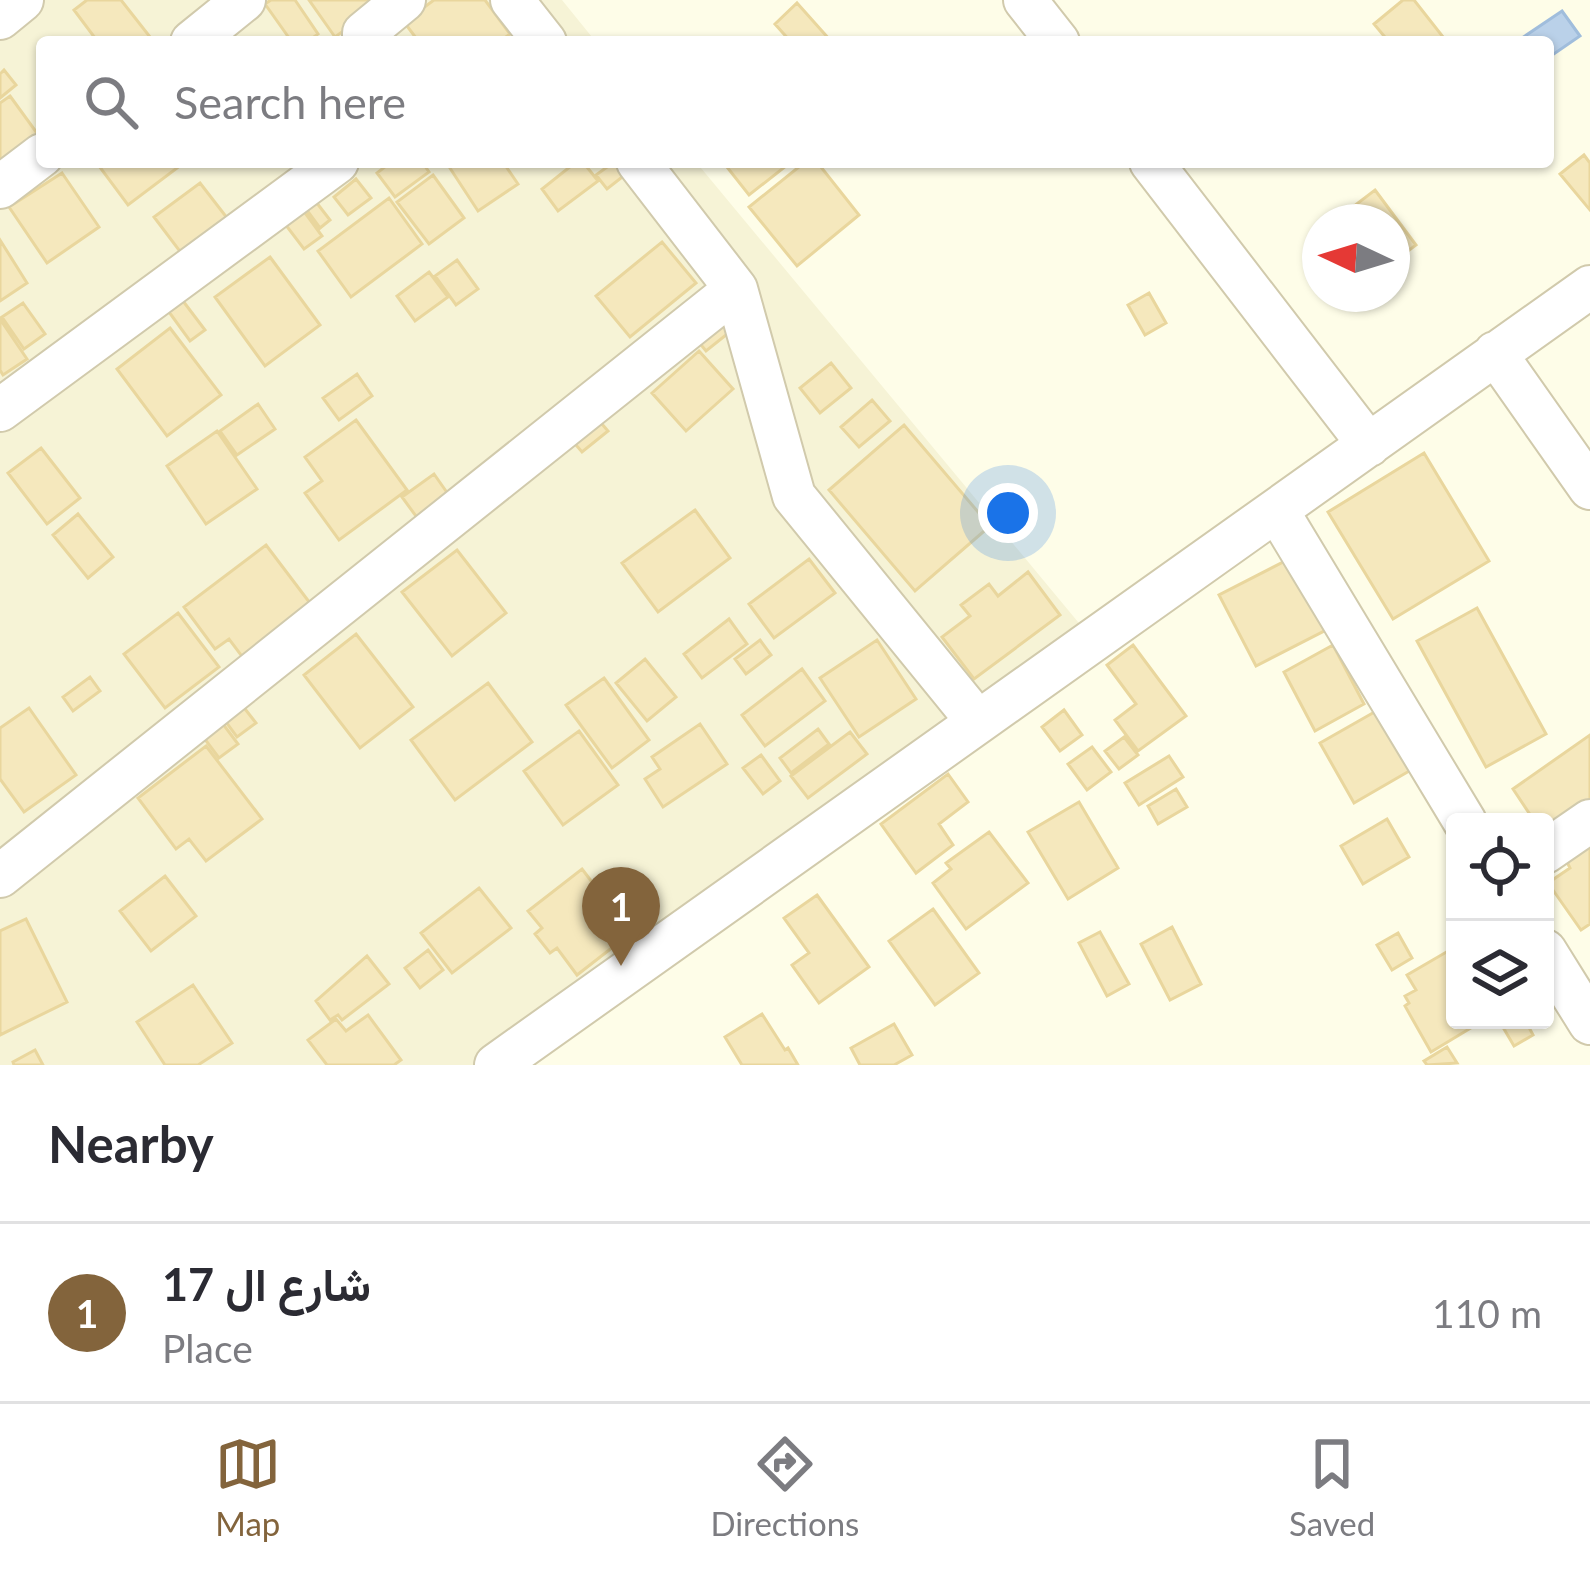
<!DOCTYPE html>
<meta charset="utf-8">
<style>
body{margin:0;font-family:Lato,Vazirmatn,sans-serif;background:#f7f7f7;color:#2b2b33}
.controls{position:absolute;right:36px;bottom:36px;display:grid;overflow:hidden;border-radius:12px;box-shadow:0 3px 9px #0004}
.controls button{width:108px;height:108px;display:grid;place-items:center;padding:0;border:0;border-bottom:3px solid #e1e1e2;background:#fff;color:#2b2b33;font:60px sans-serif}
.compass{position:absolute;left:1302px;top:204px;width:108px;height:108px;border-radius:50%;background:#fff;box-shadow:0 3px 9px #0004;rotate:274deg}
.you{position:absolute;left:1008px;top:513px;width:42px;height:42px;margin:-30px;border:9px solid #fff;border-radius:50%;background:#1a73e8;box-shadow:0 0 0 18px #1a73e833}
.badge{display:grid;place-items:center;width:78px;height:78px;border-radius:50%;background:#83643c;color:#fff;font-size:39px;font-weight:700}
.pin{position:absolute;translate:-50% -99px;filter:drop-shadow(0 3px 6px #0008)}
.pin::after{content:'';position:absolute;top:63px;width:42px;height:36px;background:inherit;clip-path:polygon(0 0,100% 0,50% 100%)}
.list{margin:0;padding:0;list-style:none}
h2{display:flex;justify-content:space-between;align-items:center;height:156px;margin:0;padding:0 48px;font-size:51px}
h2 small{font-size:39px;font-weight:400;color:#7c7c81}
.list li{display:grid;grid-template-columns:78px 1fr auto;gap:36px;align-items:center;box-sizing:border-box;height:180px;padding:0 48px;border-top:3px solid #e1e1e2}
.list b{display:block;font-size:45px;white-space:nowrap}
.list p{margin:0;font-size:39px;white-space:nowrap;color:#7c7c81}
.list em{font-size:39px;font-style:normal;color:#7c7c81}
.icon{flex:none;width:66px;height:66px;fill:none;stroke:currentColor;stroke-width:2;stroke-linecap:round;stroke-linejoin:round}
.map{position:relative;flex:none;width:1590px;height:1065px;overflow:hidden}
.search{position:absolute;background:#fff;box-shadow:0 3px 9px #0004;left:36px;right:36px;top:36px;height:132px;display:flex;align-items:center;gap:30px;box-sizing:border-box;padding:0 42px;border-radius:12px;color:#7c7c81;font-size:45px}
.sheet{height:336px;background:#fff}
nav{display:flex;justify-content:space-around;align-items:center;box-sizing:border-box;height:168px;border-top:3px solid #e1e1e2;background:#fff;font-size:33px;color:#7c7c81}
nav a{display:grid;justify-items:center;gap:6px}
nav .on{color:#83643c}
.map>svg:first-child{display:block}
.residential{fill:#f6f3d6}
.water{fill:#bad1e9;stroke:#a0bddc;stroke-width:3}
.building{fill:#f5e8bd;stroke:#e9d69d;stroke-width:3}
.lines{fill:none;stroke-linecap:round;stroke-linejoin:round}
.minor-casing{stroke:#d1caac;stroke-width:46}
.minor{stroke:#fff;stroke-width:42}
</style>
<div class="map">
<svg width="1590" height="1065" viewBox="0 0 1590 1065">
<rect width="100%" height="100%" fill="#fefde8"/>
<path class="residential" d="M0,0H562L596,42H42V162H696L1083,628L477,1065H0Z"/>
<path class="water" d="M1562,11L1580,36L1548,58V42H1516Z"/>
<path class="building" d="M87,0H121L154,42H98L74,10Z
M271,0H295L318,34L307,42H292L265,4Z
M309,0H372L377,7L335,37Z
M434,0H485L510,34L499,42H419L404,22Z
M1403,0H1414L1447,42H1389L1374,24Z
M797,3L830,40L827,42H791L775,24Z
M4,70L16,85L0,98V74Z
M10,96L42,140L0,173V103Z
M1584,155L1590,163V210L1560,174Z
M96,162H185L128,205Z
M391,162H422L429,172L395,197L377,173Z
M446,162H503L518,184L478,211Z
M576,162H583L598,181L558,211L542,189Z
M614,162L626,174L607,189L596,175Z
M723,162H791L749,195Z
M805,162H817L859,215L797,266L749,207Z
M62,173L99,227L47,263L9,207Z
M433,175L464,218L429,244L397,202Z
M356,179L371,198L348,215L334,197Z
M200,183L231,223L185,258L154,217Z
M1375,190L1416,245L1392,263V222H1333Z
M313,198L330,220L320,228L303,205Z
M389,198L422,244L351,297L318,251Z
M303,210L322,236L304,249L285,224Z
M0,240L27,283L0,301Z
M662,242L696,283L630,337L596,296Z
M270,257L320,325L265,366L215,297Z
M457,260L478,289L456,305L435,276Z
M429,272L448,297L415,321L397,296Z
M1149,293L1166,323L1145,335L1128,305Z
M183,301L205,330L190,341L169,312Z
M23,303L45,334L24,349L2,317Z
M718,315L731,331L706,351L693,335Z
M0,319L27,359L3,375L0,370Z
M170,328L221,395L167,436L117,369Z
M699,351L733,389L686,431L652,393Z
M831,363L851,388L820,413L800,388Z
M357,374L372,396L339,420L323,398Z
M872,400L890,421L859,447L841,427Z
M258,404L275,429L237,455L220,431Z
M596,417L608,431L582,452L570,438Z
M356,420L407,490L339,540L305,493L322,481L305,457Z
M904,425L990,526L915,591L829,490Z
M217,431L257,489L206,524L167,466Z
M41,448L80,498L47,524L8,473Z
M1424,453L1489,561L1393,619L1328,512Z
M434,474L453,501L421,523L402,497Z
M695,510L730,558L658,612L622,563Z
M78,514L113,557L88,578L53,535Z
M266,545L316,611L247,663L229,639L215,649L184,607Z
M457,550L506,613L452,656L402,592Z
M1291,558L1328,629L1256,666L1219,595Z
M809,559L835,593L774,638L749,604Z
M1028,572L1060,615L974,679L942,637L970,616L961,605L989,584L998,596Z
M1477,608L1546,734L1486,767L1417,641Z
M178,613L219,667L165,708L124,654Z
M729,619L747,644L702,678L684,654Z
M356,634L413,707L360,748L304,675Z
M760,640L771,655L746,674L735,659Z
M877,640L916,699L859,737L820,678Z
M1133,645L1186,716L1138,751L1115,720L1136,704L1107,665Z
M1333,645L1364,704L1315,731L1284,672Z
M645,659L676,697L647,721L616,683Z
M802,669L825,701L765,746L742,715Z
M90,677L100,691L73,711L63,697Z
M604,678L649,740L612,768L566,705Z
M488,683L532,742L455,800L411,740Z
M238,700L256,723L237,737L220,714Z
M29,708L76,775L24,812L0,779V728Z
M1064,710L1082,735L1060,751L1042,727Z
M1378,710L1411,770L1354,803L1320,743Z
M217,716L238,744L219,758L198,730Z
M700,724L727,764L663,807L645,779L660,769L652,757Z
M818,729L829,744L791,773L780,758Z
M579,731L618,785L563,825L524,771Z
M850,732L867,754L808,798L791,776Z
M1590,735V812L1545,836V822H1535L1513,789Z
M1124,737L1138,755L1119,769L1105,751Z
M206,746L262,819L206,861L189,839L176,849L138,798Z
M1092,747L1111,772L1087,790L1068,764Z
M761,755L780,781L763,794L743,768Z
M1169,756L1183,777L1139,805L1125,783Z
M948,774L968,802L939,824L953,845L916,873L881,824Z
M1176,789L1187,807L1158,824L1148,806Z
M1079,802L1118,868L1068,899L1028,832Z
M1387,819L1409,857L1363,884L1341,846Z
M989,832L1028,883L966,929L933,883L951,869L946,863Z
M1590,846V924L1581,930L1548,883L1570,868L1567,862Z
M582,869L631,933L577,975L557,948L550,953L535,934L542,928L528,911Z
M165,876L196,916L151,951L120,911Z
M479,888L511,928L452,973L421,933Z
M817,895L869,967L819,1003L792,965L809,953L784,918Z
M933,909L979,973L935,1005L889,941Z
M26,919L67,1002L0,1035V931Z
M1172,927L1201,984L1170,1000L1141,944Z
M1100,932L1129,984L1107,996L1079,943Z
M1398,933L1412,958L1392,970L1377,945Z
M1455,947V1020H1484L1431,1052L1405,1006L1409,1003L1405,996L1416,990L1407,975Z
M428,950L443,970L420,988L405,968Z
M367,956L389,984L342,1020L338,1015L330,1020L316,1001Z
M193,985L232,1043L198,1065H165L137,1022Z
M762,1014L785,1050L788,1048L798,1065H742L725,1037Z
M368,1015L401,1060L394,1065H327L308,1040L336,1019L346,1031Z
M1519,1020H1525L1533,1035L1514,1046L1504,1029Z
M894,1024L912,1055L894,1065H860L851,1048Z
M1447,1047L1457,1063L1427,1065L1424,1061Z
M35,1050L43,1065H14L13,1062Z"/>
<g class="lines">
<g class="minor-casing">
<path id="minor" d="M512,0L545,42
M1025,0L1058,42
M0,18L22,0
M192,42L244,0
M364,42V33L404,0
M638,162L736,289L794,496L965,706
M1151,162L1369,445
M0,187L42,155
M1495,353L1590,488
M0,410L337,162
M1278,512L1465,822
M1545,852L1590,821
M0,876L736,289
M1545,951L1590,1023
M496,1065L1590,287"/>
</g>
<use href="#minor" class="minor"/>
</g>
</svg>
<div class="controls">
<button><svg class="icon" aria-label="locate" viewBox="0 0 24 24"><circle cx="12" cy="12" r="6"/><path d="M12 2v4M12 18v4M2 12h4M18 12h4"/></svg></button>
<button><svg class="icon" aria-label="layers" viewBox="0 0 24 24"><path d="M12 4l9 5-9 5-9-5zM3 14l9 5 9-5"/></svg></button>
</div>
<svg class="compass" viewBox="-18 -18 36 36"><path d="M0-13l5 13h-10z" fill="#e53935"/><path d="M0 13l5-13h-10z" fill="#7c7c81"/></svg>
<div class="you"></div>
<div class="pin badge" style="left:621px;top:966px">1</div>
<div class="search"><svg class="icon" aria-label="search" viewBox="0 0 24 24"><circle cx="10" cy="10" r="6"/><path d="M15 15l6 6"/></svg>Search here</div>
</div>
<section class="sheet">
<h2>Nearby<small></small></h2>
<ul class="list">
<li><span class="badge">1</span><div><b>شارع ال 17</b><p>Place</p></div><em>110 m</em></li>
</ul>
</section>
<nav>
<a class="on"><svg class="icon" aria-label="map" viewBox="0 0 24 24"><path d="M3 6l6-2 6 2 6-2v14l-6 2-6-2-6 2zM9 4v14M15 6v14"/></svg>Map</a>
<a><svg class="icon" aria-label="directions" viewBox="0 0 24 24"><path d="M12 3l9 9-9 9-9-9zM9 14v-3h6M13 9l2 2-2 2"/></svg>Directions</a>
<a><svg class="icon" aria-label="saved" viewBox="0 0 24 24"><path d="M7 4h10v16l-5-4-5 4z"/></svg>Saved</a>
</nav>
